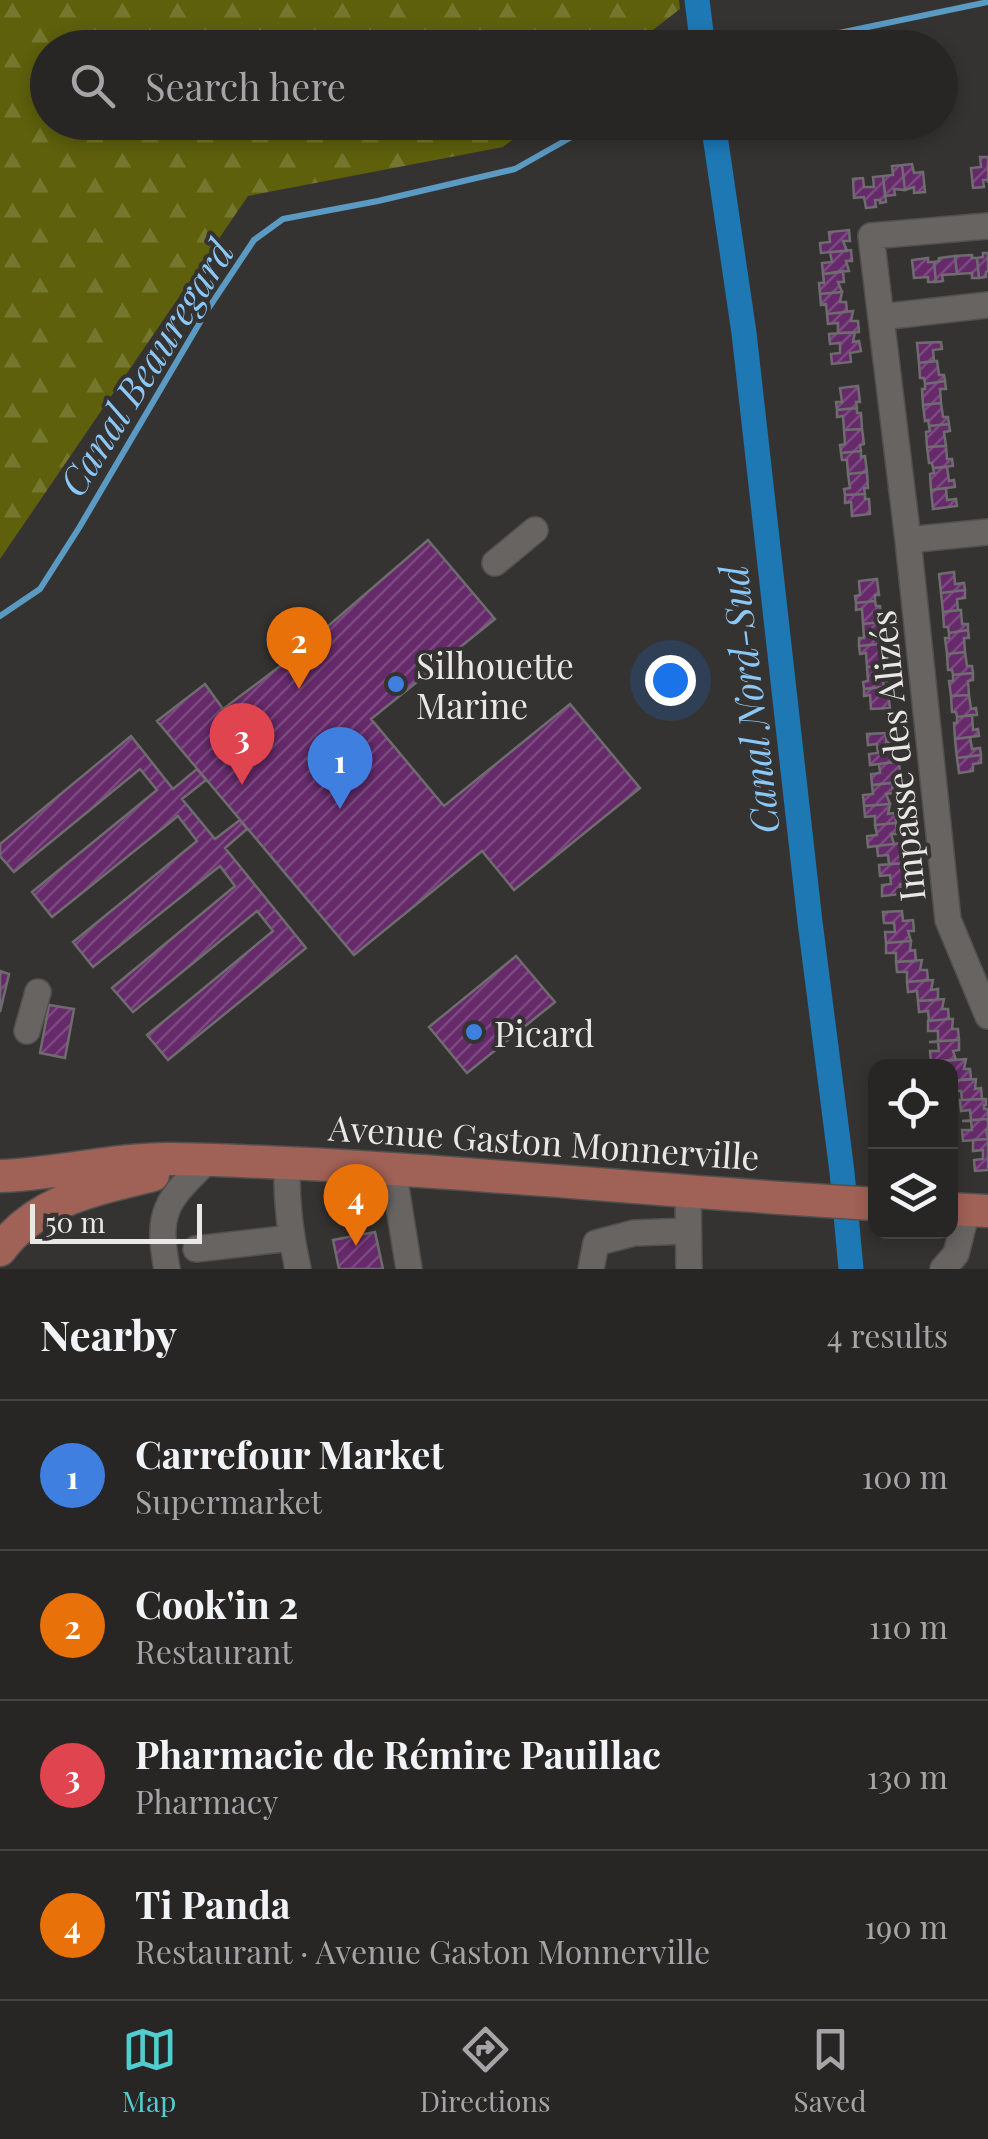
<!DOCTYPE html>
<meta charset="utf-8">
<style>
body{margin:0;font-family:"Playfair Display",serif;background:#343232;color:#f1f3f6}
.controls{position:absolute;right:30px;bottom:30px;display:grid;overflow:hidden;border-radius:20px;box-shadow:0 5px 15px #0003}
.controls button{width:90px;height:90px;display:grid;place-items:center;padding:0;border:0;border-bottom:2px solid #444342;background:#282625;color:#f1f3f6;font:50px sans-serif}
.scale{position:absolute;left:30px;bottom:25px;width:172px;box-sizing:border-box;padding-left:10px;border:5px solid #eae8e7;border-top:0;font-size:28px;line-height:35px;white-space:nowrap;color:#eae8e7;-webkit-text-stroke:8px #353331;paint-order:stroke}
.you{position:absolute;left:670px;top:680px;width:35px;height:35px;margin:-25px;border:8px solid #fff;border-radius:50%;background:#1a73e8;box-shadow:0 0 0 15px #1a73e833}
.badge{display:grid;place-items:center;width:65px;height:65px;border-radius:50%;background:#52cdcf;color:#fff;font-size:32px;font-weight:700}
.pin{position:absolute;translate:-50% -82px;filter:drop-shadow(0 2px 5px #0008)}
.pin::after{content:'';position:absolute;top:52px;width:35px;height:30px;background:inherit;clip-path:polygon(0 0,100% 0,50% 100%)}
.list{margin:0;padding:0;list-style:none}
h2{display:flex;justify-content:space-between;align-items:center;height:130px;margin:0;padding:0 40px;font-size:42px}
h2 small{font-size:32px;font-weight:400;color:#a5a5a7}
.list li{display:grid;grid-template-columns:65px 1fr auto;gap:30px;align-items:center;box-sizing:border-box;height:150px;padding:0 40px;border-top:2px solid #444342}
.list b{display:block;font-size:38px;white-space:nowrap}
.list p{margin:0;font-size:32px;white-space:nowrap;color:#a5a5a7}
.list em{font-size:32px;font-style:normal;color:#a5a5a7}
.icon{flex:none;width:55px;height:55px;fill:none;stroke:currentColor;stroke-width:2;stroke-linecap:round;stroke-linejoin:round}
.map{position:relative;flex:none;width:988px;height:1269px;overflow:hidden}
.search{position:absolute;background:#282625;box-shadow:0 5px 15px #0003;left:30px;right:30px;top:30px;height:110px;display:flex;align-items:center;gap:25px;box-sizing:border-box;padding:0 35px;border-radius:55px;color:#a5a5a7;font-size:38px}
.sheet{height:730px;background:#282625}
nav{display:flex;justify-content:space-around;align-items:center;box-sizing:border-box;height:140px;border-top:2px solid #444342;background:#282625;font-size:28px;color:#a5a5a7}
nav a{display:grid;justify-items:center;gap:5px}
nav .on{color:#52cdcf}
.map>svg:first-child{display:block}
.forest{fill:url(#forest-firs)}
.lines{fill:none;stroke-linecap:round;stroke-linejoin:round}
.stream{stroke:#5a9ac3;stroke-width:6}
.canal{stroke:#1d78b4;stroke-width:25}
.building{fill:url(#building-hatch);stroke:#6f6c6f;stroke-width:2.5}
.minor-casing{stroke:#52504f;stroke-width:28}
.major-casing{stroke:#52504f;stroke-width:35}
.minor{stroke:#676462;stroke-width:25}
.major{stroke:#a06156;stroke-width:32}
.shop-dot{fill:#3f7fe0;stroke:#353331;stroke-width:4}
.labels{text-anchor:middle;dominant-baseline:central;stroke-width:8;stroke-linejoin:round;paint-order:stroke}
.poi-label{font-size:35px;fill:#eae8e7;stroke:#353331;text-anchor:start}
.street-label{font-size:35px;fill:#eae8e7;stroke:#353331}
.water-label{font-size:38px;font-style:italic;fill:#8bc7f7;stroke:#353331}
</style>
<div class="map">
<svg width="988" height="1269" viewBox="0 0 988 1269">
<defs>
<pattern id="forest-firs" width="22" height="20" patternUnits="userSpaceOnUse" patternTransform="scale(2.5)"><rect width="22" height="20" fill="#5e600c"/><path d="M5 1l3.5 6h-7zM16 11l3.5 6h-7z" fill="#75772f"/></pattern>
<pattern id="building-hatch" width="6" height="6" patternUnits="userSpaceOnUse" patternTransform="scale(2.5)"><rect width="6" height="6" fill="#662a6b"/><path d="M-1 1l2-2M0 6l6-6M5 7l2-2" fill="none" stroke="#7c4980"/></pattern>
</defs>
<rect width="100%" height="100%" fill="#353331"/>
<path class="forest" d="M0,0H679L680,9L631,47L48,48V122L534,123L503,147L248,196L0,559Z"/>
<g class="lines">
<path class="stream" d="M767,48L988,2
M0,616L40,589L79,528L206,312L254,240L283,219L378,201L515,169L598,122"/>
<path class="canal" d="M697,0L703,48
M713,122L744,333L810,922L842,1172L851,1269"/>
</g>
<path class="building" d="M980,157H988V183V180H983L984,187L973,188L971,168L981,167Z
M912,164L914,173L923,172L925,192L914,193V187L905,190L902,165Z
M902,165L905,190L894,189L895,195L885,196L883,176L893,175L892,166Z
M883,176L886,202L880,203V200H875L876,207L866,208L864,197L854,198L853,179L863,178L864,187H874L873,177Z
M849,230L850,241H843L847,251L821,253L820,243L830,242L829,232Z
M851,250L852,261H846L849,271L823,274L822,263L832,262L830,252Z
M983,253H988V271L986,272V277L979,278L977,258L983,257Z
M972,255V258H977L979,278H972V273L957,274L955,256Z
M955,256L957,274L942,275L943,281L936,282L934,262L939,261V258Z
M928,258V262H934L936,282H928V277L914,278L912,260Z
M843,271L844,282H838L842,292L820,294L819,283H824L823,274Z
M842,292L840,302H846L847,312L827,314L826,304L821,305L820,294Z
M853,311L851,321H858L859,332L838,333V323L828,324L827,314Z
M855,332L853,342L859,341L861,351L850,353L851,362L832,364L831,354L840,353V343L830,344L829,334Z
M941,342L942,349L933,350L934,361L919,363L917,343Z
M937,361L939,375H944L945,381L925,384L924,378H920L919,363Z
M945,381L946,389H940L941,403L923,405L922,389H925V384Z
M858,386L860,402H856L857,408L837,410L836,402H842L840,388Z
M941,403L943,417H948L949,424L929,426L928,420L925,421L923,405Z
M857,408V413H861L862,429L844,430L843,416L837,417V410Z
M949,424L950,431L944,432L946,446L927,447L926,432L930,431L929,426Z
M862,429L864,444L860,445L861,451L841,453L840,445L845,444L844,430Z
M946,446L947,459H952L953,466L933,468L932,463H929L927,447Z
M861,451V457L865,456L867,472L848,474L847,460H842L841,453Z
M947,467L949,481L954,480L955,487L931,490L930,474L934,473L933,468Z
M867,472L868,488H864L865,494L845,495L844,489L850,488L848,474Z
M946,488L947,500L956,499L957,506L933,509L931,490Z
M865,494V499H869L870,514L852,516L851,502L845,503V495Z
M428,540L495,619L371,719L444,806L570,704L640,788L514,890L482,851L354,955L157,721L205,684L223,709L291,658Z
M954,572L955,584L964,583L965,590L941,593L939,574Z
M877,579L879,595H875V601L856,603L855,596L860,595L859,581Z
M965,590V598L957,599L958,610L943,612L941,593Z
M875,601L876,606H880L881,622L863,624L862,609L856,610V603Z
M961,610L962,624H968V630L949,633L948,627H944L943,612Z
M881,622L883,638H879L880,644L859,646V638H864L863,624Z
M968,630L969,638H964L965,652L947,654L945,638H949V633Z
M880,644V650H884L885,666L867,667L866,653L860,654L859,646Z
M965,652L967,666H972L973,673L953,675L952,670H948L947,654Z
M885,666L887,681H883L884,687L864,689L863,682L868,681L867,667Z
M973,673V680L968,681L969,695L951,696L949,681H953V675Z
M884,687V693L888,692L890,708L871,709L870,695L864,696V689Z
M969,695L971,709L976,708L977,715L957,717L956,712H952L951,696Z
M972,715L973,730L978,729L979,736L955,739L954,723H957V717Z
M886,733V742L898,741V752L892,753L896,762L870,765L869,754L878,753L877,744L868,745L867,734Z
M131,736L173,789L197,769L206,780L182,799L215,839L240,820L247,829L225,848L306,948L168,1060L147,1035L273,931L257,911L133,1012L112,988L235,886L220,866L93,967L73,942L197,841L178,816L52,917L32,892L157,790L140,769L14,872L0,856V844Z
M970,737L972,749L980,748L981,755L957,758L955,739Z
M981,755V763L973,764V771L959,773L957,758Z
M899,761L900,772L894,773L898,782L872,785L871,774L880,773L879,764Z
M892,783L893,793L886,794L890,804L864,806L863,795L873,794L872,785Z
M890,804L888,814L895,813L896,823L875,825V816L865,817L864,806Z
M896,823L897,834H891L894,844L868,847L867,836L877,835L875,825Z
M903,843L902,853L907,852L908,863L889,864L888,855L878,856L877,846Z
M905,863L904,873L909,872L910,883L900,884L901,894L882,896V885L891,884L890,875L880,876L879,865Z
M902,911L903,921L913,920L914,931H908L911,941L886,943L885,932H895L894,923H884L883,912Z
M911,941L910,951L915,950L916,961L896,962V953H886V943Z
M516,956L555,1002L467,1073L429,1027Z
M922,960L920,970H927L928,980L907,982V972H897L896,962Z
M0,971L9,974L0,1012Z
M933,980L931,990L938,989V1000L918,1001L917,991L908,992L907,982Z
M944,999L942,1009H948L949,1019L929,1021L928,1011L919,1012L918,1001Z
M49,1005L74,1009L65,1058L40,1053Z
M949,1019H953L952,1029H958L959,1040L938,1041V1031H928V1021Z
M959,1040V1050L953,1051L956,1060L931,1062L930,1051H939L938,1042H929Z
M966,1059L964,1069H970L971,1079L951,1081L950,1066H940V1061Z
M976,1079L975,1089L981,1088L982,1099L962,1100L961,1091H951V1081Z
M986,1099V1105H984V1109H988V1119L971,1120L970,1110L961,1111L960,1100Z
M988,1119V1129L986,1130L988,1139L963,1141L962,1130H972L971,1121H962Z
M988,1139V1170L975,1171L974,1160L983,1159V1150L973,1151V1140Z
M375,1232L383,1269H339L333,1240Z"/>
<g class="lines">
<g class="minor-casing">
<path id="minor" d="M988,226L871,236L908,540L948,920L988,1016
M881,317L988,305
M908,540L988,532
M495,563L535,530
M27,1031L38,992
M287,1162C286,1199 290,1234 298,1269
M393,1169L409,1269
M688,1192L689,1269
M196,1249L291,1238
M167,1269C156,1212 166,1201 206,1162
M591,1269L596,1243L634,1233L688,1231
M943,1269L956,1254L967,1210"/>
</g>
<g class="major-casing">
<path id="major" d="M0,1176C58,1174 115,1158 173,1159C408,1164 641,1191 876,1204
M950,1209L988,1211
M0,1250C38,1199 95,1190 153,1175"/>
</g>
<use href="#minor" class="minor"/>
<use href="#major" class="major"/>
</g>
<g class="shop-dot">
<circle cx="396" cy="684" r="10"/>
<circle cx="474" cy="1032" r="10"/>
</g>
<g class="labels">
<g class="poi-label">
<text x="416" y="664">Silhouette<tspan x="416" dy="40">Marine</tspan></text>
<text x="494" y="1032">Picard</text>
</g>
<g class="street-label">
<text transform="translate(896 756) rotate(-96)">Impasse des Alizés</text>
<text transform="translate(544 1141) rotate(4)">Avenue Gaston Monnerville</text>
</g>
<g class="water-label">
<text transform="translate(145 367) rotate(-58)">Canal Beauregard</text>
<text transform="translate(748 700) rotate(-97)">Canal Nord-Sud</text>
</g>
</g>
</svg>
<div class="controls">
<button><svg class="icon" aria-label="locate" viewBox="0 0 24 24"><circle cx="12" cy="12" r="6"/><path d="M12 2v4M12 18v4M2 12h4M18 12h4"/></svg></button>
<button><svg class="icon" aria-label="layers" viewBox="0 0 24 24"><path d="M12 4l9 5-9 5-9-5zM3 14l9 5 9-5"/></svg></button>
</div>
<div class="scale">50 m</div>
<div class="you"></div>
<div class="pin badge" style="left:340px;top:809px;background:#3f7fe0">1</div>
<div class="pin badge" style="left:299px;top:689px;background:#e8710a">2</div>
<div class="pin badge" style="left:242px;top:785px;background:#e0444e">3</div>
<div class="pin badge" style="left:356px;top:1246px;background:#e8710a">4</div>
<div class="search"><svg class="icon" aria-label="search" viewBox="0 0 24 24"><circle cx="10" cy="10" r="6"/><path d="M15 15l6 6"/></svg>Search here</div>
</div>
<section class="sheet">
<h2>Nearby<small>4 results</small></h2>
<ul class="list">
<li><span class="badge" style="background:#3f7fe0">1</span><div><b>Carrefour Market</b><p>Supermarket</p></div><em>100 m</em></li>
<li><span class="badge" style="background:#e8710a">2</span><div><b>Cook'in 2</b><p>Restaurant</p></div><em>110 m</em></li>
<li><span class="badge" style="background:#e0444e">3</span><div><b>Pharmacie de Rémire Pauillac</b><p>Pharmacy</p></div><em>130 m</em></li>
<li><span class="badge" style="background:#e8710a">4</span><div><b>Ti Panda</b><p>Restaurant · Avenue Gaston Monnerville</p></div><em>190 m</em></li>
</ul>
</section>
<nav>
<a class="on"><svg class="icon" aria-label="map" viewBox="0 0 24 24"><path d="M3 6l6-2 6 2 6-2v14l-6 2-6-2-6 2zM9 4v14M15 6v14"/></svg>Map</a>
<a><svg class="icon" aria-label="directions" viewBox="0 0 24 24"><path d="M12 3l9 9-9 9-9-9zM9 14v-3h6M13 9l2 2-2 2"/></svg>Directions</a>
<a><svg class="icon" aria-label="saved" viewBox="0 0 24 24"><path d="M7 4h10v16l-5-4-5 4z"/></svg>Saved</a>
</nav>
